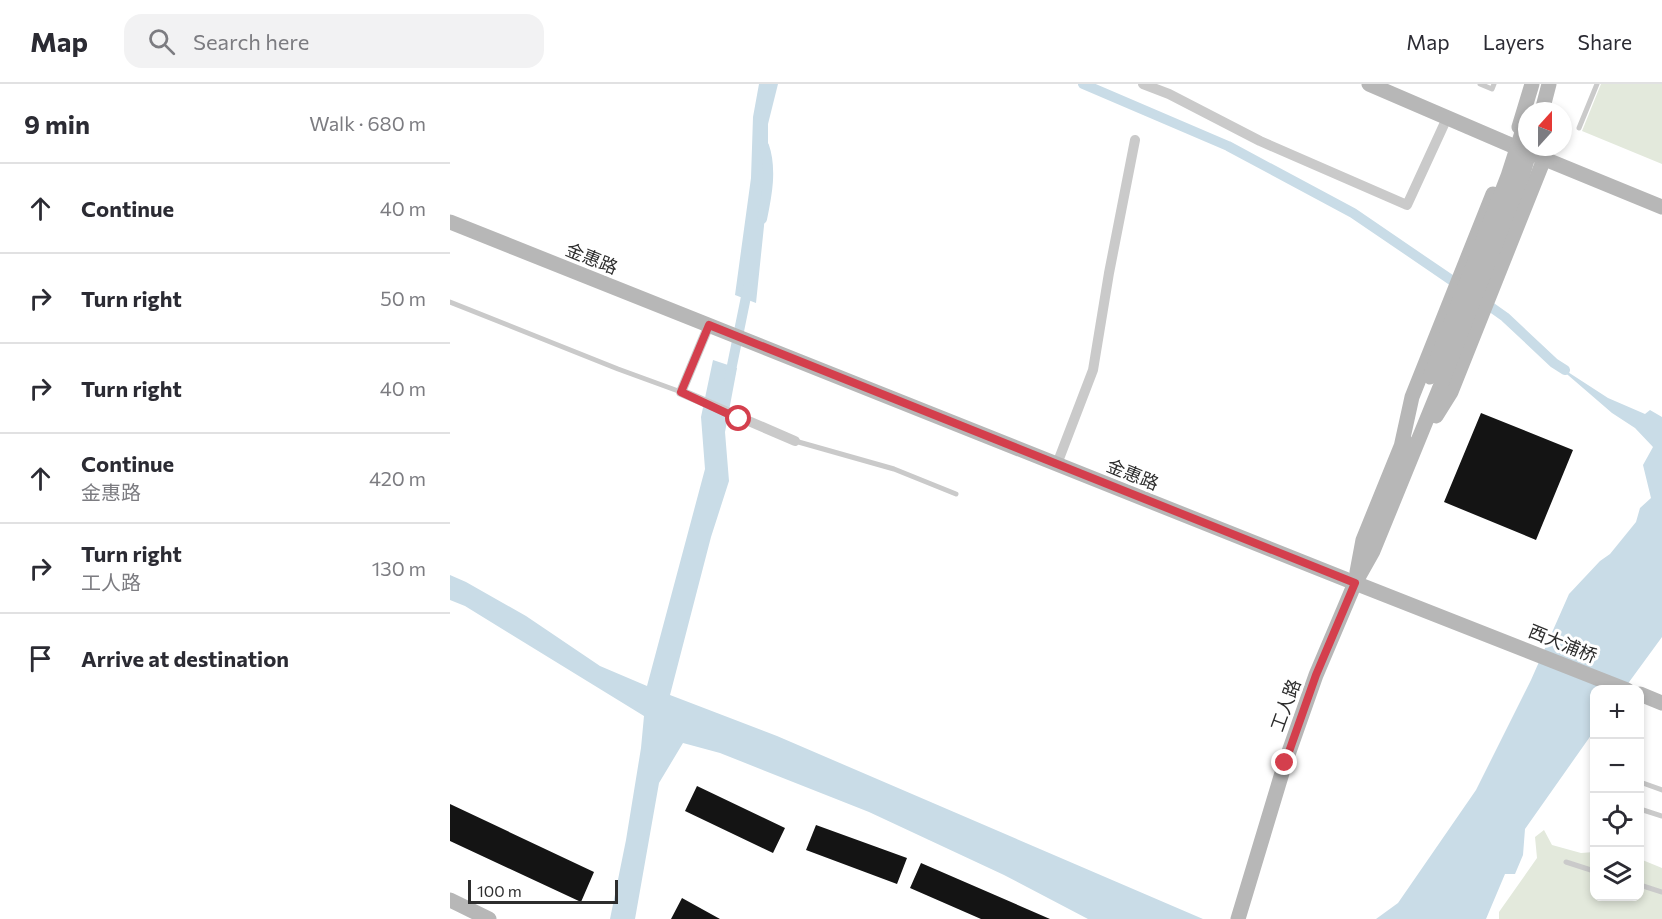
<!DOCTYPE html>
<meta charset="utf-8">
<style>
body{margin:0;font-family:Commissioner,"Noto Sans SC",sans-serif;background:#f2f2f3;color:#2b2b33}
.controls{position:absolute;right:18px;bottom:18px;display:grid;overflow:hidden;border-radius:12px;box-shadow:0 3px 9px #0003}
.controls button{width:54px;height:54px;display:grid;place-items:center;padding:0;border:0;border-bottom:2px solid #e1e1e2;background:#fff;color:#2b2b33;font:30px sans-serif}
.compass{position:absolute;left:1068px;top:18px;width:54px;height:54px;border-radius:50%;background:#fff;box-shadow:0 3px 9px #0003;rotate:21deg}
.scale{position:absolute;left:18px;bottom:15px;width:150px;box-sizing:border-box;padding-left:6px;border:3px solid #2d2d2d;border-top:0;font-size:16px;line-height:21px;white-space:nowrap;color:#2d2d2d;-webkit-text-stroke:4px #fff;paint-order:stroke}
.stop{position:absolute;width:18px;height:18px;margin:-14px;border:4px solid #d43f4d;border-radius:50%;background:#fff}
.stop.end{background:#d43f4d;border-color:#fff;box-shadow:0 2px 6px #0008}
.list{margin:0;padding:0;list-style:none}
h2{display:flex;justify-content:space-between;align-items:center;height:78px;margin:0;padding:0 24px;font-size:26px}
h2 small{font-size:20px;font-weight:400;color:#7c7c81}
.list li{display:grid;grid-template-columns:39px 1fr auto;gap:18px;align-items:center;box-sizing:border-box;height:90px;padding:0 24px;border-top:2px solid #e1e1e2}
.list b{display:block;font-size:22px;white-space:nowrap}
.list p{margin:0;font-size:20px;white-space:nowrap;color:#7c7c81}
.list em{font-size:20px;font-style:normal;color:#7c7c81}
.icon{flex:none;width:33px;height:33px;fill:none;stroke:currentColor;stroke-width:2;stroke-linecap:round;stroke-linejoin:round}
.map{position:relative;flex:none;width:1212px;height:835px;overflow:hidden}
header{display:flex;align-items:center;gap:36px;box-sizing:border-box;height:84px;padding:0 30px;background:#fff;border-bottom:2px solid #e1e1e2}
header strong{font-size:28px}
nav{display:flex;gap:33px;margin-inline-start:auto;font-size:21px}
.search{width:420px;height:54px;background:#f2f2f3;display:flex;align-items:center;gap:15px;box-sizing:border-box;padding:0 21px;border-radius:18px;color:#7c7c81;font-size:22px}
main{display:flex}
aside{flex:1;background:#fff}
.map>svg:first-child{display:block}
.green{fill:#e3e9dc}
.water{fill:#c9dce7}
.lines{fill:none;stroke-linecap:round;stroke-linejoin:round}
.canal{stroke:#c9dce7;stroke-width:10}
.building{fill:#141414}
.lane{stroke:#cacaca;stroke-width:5}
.street{stroke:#cacaca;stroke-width:10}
.secondary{stroke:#b7b7b7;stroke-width:15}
.secondary-bridge{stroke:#b7b7b7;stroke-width:15}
.route{stroke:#d43f4d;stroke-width:8}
.labels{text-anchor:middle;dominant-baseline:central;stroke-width:6;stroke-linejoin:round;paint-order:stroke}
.street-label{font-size:18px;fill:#2d2d2d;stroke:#fff}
</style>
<header>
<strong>Map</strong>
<div class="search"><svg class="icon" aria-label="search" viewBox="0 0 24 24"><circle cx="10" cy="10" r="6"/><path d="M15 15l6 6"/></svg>Search here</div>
<nav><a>Map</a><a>Layers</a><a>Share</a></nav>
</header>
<main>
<aside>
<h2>9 min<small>Walk · 680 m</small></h2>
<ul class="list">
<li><svg class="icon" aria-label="ahead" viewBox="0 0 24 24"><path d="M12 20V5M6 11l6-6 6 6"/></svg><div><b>Continue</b></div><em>40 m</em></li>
<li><svg class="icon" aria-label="right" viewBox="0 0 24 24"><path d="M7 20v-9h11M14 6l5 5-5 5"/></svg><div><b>Turn right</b></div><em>50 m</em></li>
<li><svg class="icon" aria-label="right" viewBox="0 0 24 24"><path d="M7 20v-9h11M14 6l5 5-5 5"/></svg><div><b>Turn right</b></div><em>40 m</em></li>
<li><svg class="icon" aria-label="ahead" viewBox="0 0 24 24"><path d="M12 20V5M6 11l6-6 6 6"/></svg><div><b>Continue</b><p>金惠路</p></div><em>420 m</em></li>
<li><svg class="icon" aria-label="right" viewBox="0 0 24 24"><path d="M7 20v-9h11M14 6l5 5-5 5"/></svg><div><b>Turn right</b><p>工人路</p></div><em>130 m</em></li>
<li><svg class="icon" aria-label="arrive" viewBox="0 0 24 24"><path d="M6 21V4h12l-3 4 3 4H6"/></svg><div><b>Arrive at destination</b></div></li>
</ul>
</aside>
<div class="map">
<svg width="1212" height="835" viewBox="0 0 1212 835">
<rect width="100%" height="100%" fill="#fff"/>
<path class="green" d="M1151,0H1212V80L1132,47Z
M1094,746L1102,761L1131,769L1144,768V812H1190V775L1212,784V835H1049V828L1087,774L1085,753Z"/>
<path class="water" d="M309,0H328L318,40V74L314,142L306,219L285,211L301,94L303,33Z
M263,276L287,284L275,348L279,397L261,453L220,611L327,652L753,835H638L554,791L419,728L270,669L233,659L209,699L185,835H160L176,756L191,664L194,632L15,522L0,516V491L16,498L76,532L150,582L197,602L255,385L251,333Z
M1104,279L1158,314L1195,330L1200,326L1212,333V553L1174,605L1144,606V647L1075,745L1073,771L1065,790H1055L1036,835H926L948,819L1026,706L1081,596L1119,510L1150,477L1160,470L1186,438L1190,424L1201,414L1193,381L1203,363L1185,344L1162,329Z"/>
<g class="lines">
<path class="canal" d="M633,0L778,62L903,129L1013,204
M312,135C317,111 322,85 314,62
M1031,216L1055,233L1104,279L1115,286
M279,296L298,203"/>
</g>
<path class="building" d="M1031,329L1123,366L1086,456L994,418Z
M247,702L335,744L323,769L235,727Z
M0,720L144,788L131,818L0,757Z
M366,741L457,774L447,800L356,766Z
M471,779L600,835H531L460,804Z
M232,814L270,835H221Z"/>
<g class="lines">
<path class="lane" d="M1030,0L1042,5L1044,0
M1129,44L1147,0
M0,218L168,285L231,308
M345,357L444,385L506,410
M1190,698L1212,706
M1190,725L1212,732
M1116,778L1144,787
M1190,801L1212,808"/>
<path class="street" d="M693,0L719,10L810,57L957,121L997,34
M259,241L231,308L345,357
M607,380L643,286L659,189L685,56"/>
<path class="secondary" d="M919,0L1063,62L1212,123
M1092,27L1099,0
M1069,43L1082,0
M0,138L905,499L1177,606
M986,332L1001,308L1094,75L1093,63
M951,363L962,313L1043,110
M907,488L913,456L954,355
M1190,610L1212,619
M0,816L39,835
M788,835L835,679L866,591L905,499L923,467L992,298"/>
<path class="secondary-bridge" d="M980,293L1058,92L1077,33
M992,298L1073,89L1081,63"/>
</g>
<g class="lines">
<path class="route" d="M289,335L231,308L259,241L905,499L866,591L835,679"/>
</g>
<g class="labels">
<g class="street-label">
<text transform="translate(142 174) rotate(22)">金惠路</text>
<text transform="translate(683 390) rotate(22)">金惠路</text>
<text transform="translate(1113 559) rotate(22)">西大浦桥</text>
<text transform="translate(835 621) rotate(-70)">工人路</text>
</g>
</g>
</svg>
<div class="controls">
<button>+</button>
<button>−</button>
<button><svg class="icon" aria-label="locate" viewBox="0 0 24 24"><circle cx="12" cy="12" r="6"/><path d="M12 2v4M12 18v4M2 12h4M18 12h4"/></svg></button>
<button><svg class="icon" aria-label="layers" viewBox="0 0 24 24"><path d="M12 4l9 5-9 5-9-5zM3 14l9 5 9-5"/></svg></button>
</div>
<svg class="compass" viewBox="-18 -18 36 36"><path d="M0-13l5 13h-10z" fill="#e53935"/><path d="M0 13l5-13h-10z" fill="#7c7c81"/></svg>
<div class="scale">100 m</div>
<div class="stop" style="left:289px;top:335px"></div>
<div class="stop end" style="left:835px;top:679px"></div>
</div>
</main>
